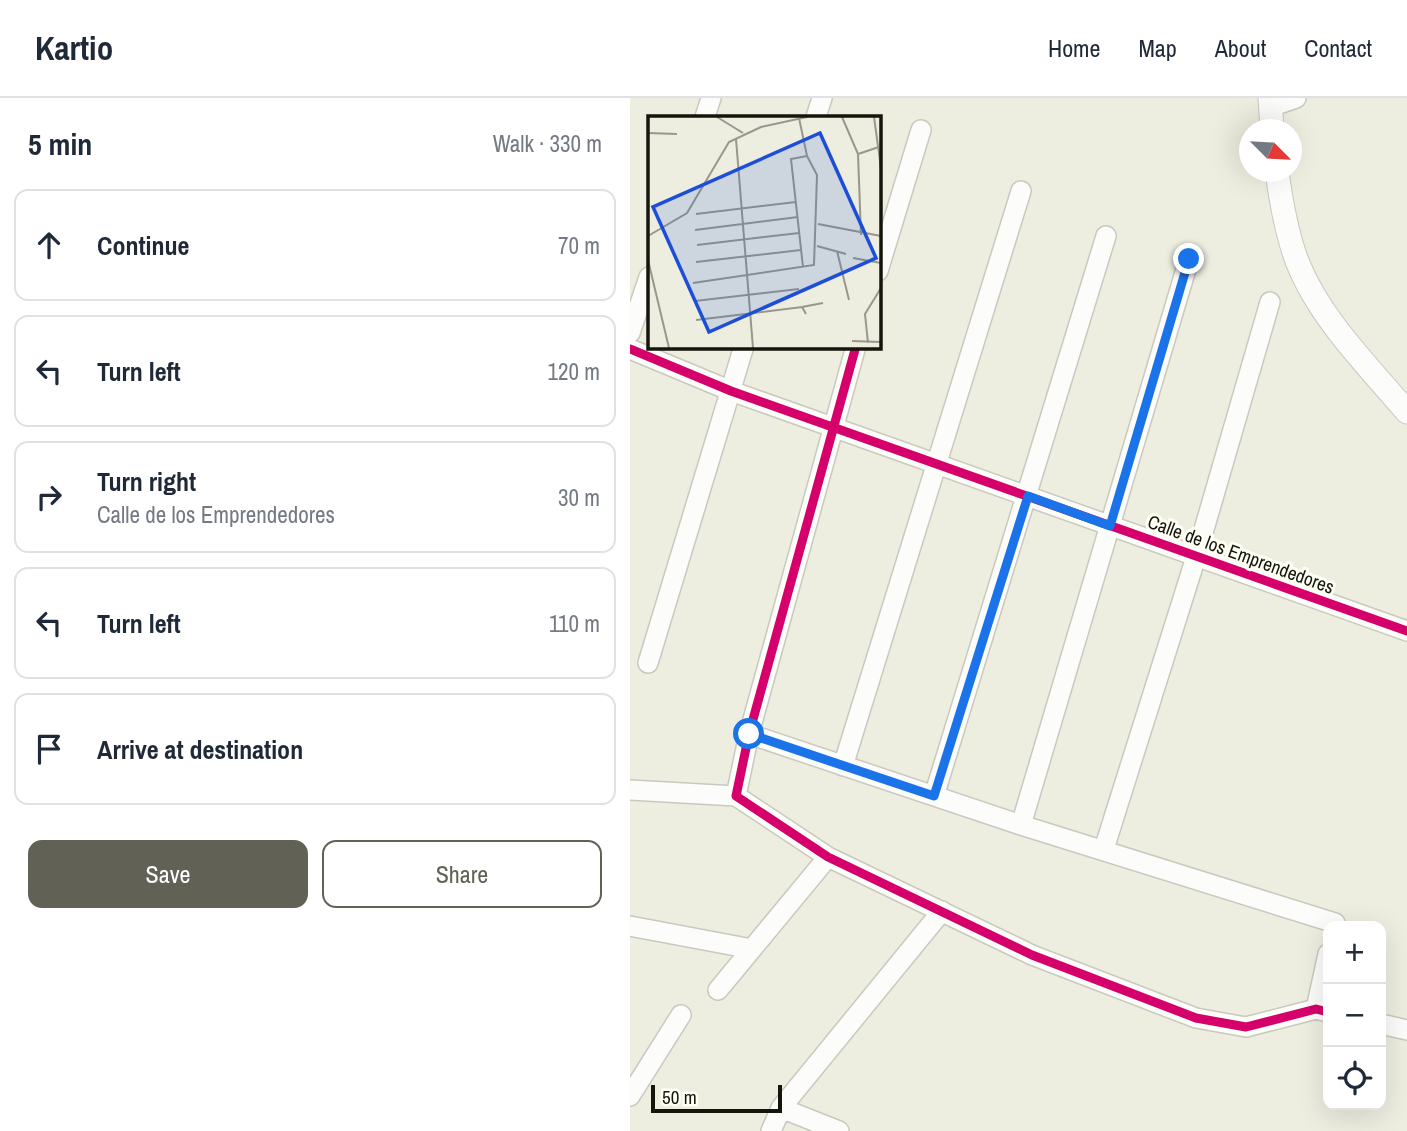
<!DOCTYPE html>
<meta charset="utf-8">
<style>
body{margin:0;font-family:"Archivo Narrow",sans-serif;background:#f2f2f3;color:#1f2937}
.controls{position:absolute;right:21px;bottom:21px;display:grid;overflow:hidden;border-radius:14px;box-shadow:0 7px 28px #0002}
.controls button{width:63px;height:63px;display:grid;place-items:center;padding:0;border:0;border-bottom:2px solid #e0e1e3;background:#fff;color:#1f2937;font:35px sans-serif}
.compass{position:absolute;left:609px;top:21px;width:63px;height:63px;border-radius:50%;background:#fff;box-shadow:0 7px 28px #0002;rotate:114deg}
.scale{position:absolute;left:21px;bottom:18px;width:131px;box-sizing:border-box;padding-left:7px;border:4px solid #15150c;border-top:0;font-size:19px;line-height:24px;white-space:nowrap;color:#15150c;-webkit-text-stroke:5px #fefff5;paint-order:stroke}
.stop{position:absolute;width:21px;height:21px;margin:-16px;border:5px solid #1a73e8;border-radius:50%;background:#fff}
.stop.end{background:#1a73e8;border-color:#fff;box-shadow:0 2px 7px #0008}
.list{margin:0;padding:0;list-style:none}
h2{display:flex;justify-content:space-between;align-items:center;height:91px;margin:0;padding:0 28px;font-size:30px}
h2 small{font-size:23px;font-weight:400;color:#747a83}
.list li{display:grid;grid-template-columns:46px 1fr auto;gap:21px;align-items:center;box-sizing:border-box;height:112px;margin:0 14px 14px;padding:0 14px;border:2px solid #e0e1e3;border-radius:14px}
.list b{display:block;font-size:26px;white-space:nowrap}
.list p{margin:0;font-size:23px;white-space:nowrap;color:#747a83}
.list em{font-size:23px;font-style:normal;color:#747a83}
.actions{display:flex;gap:14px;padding:21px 28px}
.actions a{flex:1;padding:16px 0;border:2px solid #616156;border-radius:14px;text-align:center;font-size:24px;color:#616156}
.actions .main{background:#616156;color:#fff}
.icon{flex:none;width:38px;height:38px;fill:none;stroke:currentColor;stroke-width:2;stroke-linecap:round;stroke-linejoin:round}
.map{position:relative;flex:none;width:777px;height:1033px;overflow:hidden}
header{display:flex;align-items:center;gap:42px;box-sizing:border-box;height:98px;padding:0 35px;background:#fff;border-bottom:2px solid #e0e1e3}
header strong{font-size:33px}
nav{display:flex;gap:38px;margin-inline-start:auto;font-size:24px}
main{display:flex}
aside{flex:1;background:#fff}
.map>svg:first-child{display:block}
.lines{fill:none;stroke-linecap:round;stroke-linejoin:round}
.minor-casing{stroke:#c9c9bf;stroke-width:22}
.major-casing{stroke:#c9c9bf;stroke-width:25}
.minor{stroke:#fcfcfa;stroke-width:19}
.major{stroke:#fcfcfa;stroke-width:23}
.cycleway-casing{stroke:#fefff5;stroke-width:13}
.cycleway{stroke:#d6006c;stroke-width:9}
.route{stroke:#1a73e8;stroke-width:9}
.labels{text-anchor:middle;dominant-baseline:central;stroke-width:6;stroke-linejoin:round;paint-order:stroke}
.street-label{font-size:19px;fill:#15150c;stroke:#fefff5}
.inset-road{fill:none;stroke:#97978b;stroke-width:2}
.view{fill:#1d4ed8;fill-opacity:0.15;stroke:#1d4ed8;stroke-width:3.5}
.inset-edge{fill:none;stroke:#15150c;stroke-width:3.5}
</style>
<header>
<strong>Kartio</strong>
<nav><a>Home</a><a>Map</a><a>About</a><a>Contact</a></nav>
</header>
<main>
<aside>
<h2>5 min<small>Walk · 330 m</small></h2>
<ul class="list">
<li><svg class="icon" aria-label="ahead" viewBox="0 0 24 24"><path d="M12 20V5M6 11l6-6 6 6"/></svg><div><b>Continue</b></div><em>70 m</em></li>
<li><svg class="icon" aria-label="left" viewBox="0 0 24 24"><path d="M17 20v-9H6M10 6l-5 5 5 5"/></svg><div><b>Turn left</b></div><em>120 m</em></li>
<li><svg class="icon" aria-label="right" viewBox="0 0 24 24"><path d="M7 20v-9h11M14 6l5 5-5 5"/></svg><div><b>Turn right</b><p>Calle de los Emprendedores</p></div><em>30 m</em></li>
<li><svg class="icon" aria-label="left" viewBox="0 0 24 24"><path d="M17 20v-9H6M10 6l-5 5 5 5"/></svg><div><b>Turn left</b></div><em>110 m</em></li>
<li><svg class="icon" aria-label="arrive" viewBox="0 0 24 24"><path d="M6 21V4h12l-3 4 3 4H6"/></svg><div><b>Arrive at destination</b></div></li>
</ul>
<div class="actions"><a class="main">Save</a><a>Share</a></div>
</aside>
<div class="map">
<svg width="777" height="1033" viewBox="0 0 777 1033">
<rect width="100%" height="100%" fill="#edede0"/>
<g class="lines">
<g class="minor-casing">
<path id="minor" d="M640,9L666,0
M75,19L81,0
M186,19L192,0
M248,173L291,32
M0,235L19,179
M0,251L101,293L777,533
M18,565L114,248
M119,636L391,727L705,825L704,828
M213,668L391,93
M0,692L106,698L198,759L402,857L566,920L616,929L686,911L698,914
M106,698L119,636L226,248
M304,698L476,138
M391,727L559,161
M474,751L566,459L640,204
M0,828L122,851
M88,892L198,759
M686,911L698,856
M751,926L777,932
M0,998L51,917
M151,1010L209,1033
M141,1033L151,1010L312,813"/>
</g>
<g class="major-casing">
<path id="major" d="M640,0L642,32
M647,74C651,103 656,134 667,163C689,220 738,268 777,314"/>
</g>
<use href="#minor" class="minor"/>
<use href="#major" class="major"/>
<g class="cycleway-casing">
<path id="cycleway" d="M226,248L119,636L106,698L198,759L402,857L566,920L616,929L686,911L698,914
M0,251L101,293L777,533"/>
</g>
<use href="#cycleway" class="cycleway"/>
</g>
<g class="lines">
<path class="route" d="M119,636L304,698L398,398L480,428L559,161"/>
</g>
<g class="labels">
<g class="street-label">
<text transform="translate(611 456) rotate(20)">Calle de los Emprendedores</text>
</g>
</g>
<g transform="translate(18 18)">
<rect width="233" height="233" fill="#edede0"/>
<path class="inset-road" d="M69,1L95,17M194,1L210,38L213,119M226,1L233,52M0,17L29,18M88,23L105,232M210,38L231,31M48,98L148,86M170,108L233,120M47,114L150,101M0,120L39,97L81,26L113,11L159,1M49,129L151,117M169,130L198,138M189,135L201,184M205,142L233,147M0,144L21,232M48,146L153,134M155,151L143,43L159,40M45,167L166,149L169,59L159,40L151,2M47,185L151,173M154,191L175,187M48,204L154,191L158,198M204,225L233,226M220,227L217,198L233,172"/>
<path class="view" d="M172,17L228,142L61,216L5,91Z"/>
<rect width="233" height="233" class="inset-edge"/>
</g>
</svg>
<div class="controls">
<button>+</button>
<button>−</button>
<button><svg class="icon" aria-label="locate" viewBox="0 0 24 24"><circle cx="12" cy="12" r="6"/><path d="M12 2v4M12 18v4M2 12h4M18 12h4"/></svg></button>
</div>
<svg class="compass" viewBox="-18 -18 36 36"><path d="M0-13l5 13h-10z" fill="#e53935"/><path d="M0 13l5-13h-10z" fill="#747a83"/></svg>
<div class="scale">50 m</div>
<div class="stop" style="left:119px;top:636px"></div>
<div class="stop end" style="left:559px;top:161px"></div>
</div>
</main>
